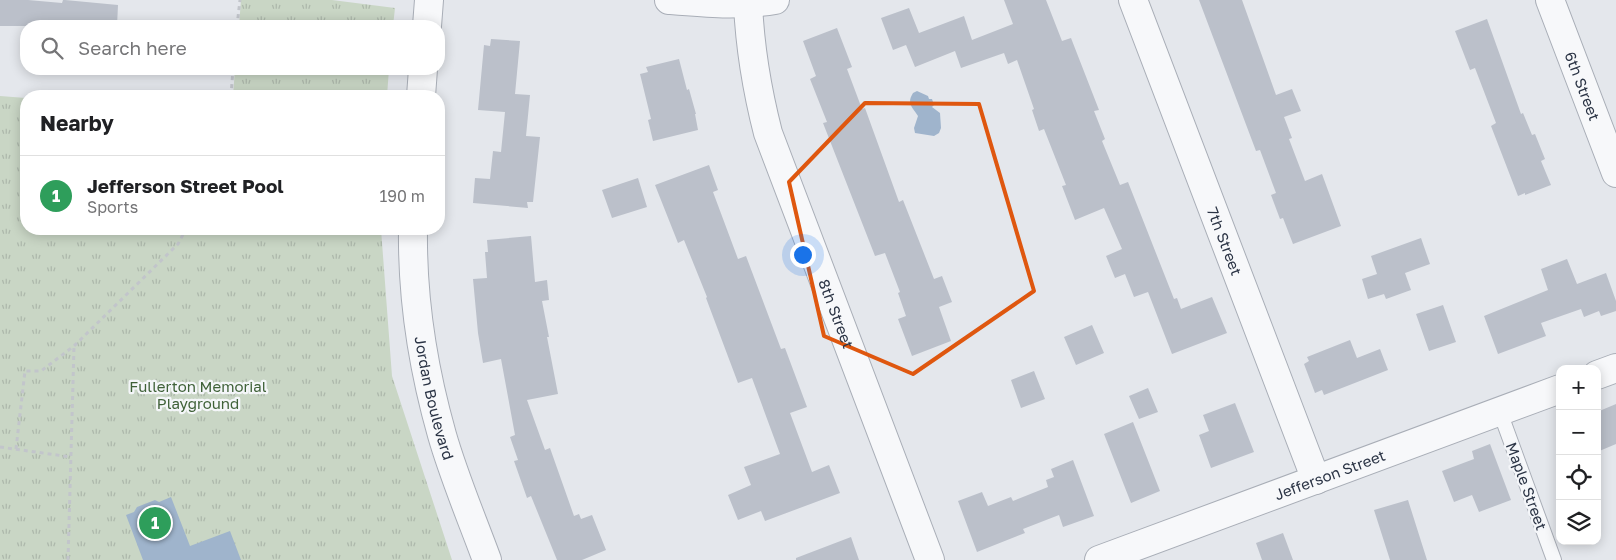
<!DOCTYPE html>
<meta charset="utf-8">
<style>
body{margin:0;font-family:"Golos Text",sans-serif;background:#f6f6f6;color:#202124}
.controls{position:absolute;right:15px;bottom:15px;display:grid;overflow:hidden;border-radius:10px;box-shadow:0 2px 12px #0003}
.controls button{width:45px;height:45px;display:grid;place-items:center;padding:0;border:0;border-bottom:1px solid #e0e0e0;background:#fff;color:#202124;font:25px sans-serif}
.you{position:absolute;left:802px;top:254px;width:18px;height:18px;margin:-12px;border:4px solid #fff;border-radius:50%;background:#1a73e8;box-shadow:0 0 0 8px #1a73e833}
.badge{display:grid;place-items:center;width:32px;height:32px;border-radius:50%;background:#d1495b;color:#fff;font-size:16px;font-weight:700}
.pin{position:absolute;translate:-50% -50%;border:2px solid #fff;box-shadow:0 1px 5px #0006}
.list{margin:0;padding:0;list-style:none}
h2{display:flex;justify-content:space-between;align-items:center;height:65px;margin:0;padding:0 20px;font-size:21px}
h2 small{font-size:16px;font-weight:400;color:#757577}
.list li{display:grid;grid-template-columns:32px 1fr auto;gap:15px;align-items:center;box-sizing:border-box;height:80px;padding:0 20px;border-top:1px solid #e0e0e0}
.list b{display:block;font-size:19px;white-space:nowrap}
.list p{margin:0;font-size:16px;white-space:nowrap;color:#757577}
.list em{font-size:16px;font-style:normal;color:#757577}
.icon{flex:none;width:28px;height:28px;fill:none;stroke:currentColor;stroke-width:2;stroke-linecap:round;stroke-linejoin:round}
.map{position:relative;flex:none;width:1616px;height:560px;overflow:hidden}
.search{position:absolute;background:#fff;box-shadow:0 2px 12px #0003;left:20px;top:20px;width:425px;height:55px;display:flex;align-items:center;gap:12px;box-sizing:border-box;padding:0 18px;border-radius:20px;color:#757577;font-size:19px}
.panel{position:absolute;background:#fff;box-shadow:0 2px 12px #0003;left:20px;top:90px;width:425px;height:145px;border-radius:20px}
.map>svg:first-child{display:block}
.park{fill:url(#park-tufts)}
.water{fill:#9fb4cc}
.building{fill:#bbc0ca}
.lines{fill:none;stroke-linecap:round;stroke-linejoin:round}
.service-casing{stroke:#a9aeb7;stroke-width:16}
.minor-casing{stroke:#a9aeb7;stroke-width:30}
.path{stroke:#c2c5cb;stroke-width:3;stroke-dasharray:4 4;stroke-linecap:butt}
.service{stroke:#f7f8fa;stroke-width:14}
.minor{stroke:#f7f8fa;stroke-width:28}
.marked{fill:none;stroke:#df570f;stroke-width:4;stroke-linejoin:round}
.labels{text-anchor:middle;dominant-baseline:central;stroke-width:4.5;stroke-linejoin:round;paint-order:stroke}
.street-label{font-size:15px;fill:#2b3445;stroke:#f4f6f9}
.park-label{font-size:15px;fill:#3f6138;stroke:#f4f6f9}
</style>
<div class="map">
<svg width="1616" height="560" viewBox="0 0 1616 560">
<defs>
<pattern id="park-tufts" width="24" height="20" patternUnits="userSpaceOnUse" patternTransform="scale(1.25)"><rect width="24" height="20" fill="#c9d6c5"/><path d="M3 7l-1-3M5 7V3M7 7l1-3M15 17l-1-3M17 17v-4M19 17l1-3" fill="none" stroke="#adb8ab"/></pattern>
</defs>
<rect width="100%" height="100%" fill="#e4e7ec"/>
<path class="park" d="M241,0H332L395,8L393,26H239Z
M235,69H389L387,96H233Z
M0,96L26,98V229H381L392,376L452,560H0Z"/>
<path class="water" d="M917,91L928,96L929,99H932L934,105L932,107L940,113L941,128L939,133L934,136L915,133L914,128L918,116C913,108 906,104 913,93Z
M171,497L190,546L230,531L241,560H143L126,515L134,512L137,507L155,500L159,502Z"/>
<path class="building" d="M0,0H28L62,3L63,0H65L118,5L117,26H0Z
M1004,0H1046L1062,41L1071,38L1099,110L1094,111L1105,139L1102,141L1120,185L1128,182L1174,299L1177,298L1181,309L1212,297L1227,333L1172,354L1148,292L1134,297L1125,274L1115,278L1106,256L1122,249L1104,208L1075,220L1062,186L1066,185L1044,129L1039,131L1032,110L1034,109L1017,60L1008,64L1004,53L961,68L955,51L915,67L906,45L893,50L881,18L909,8L919,33L964,16L972,40L1013,24Z
M1199,0H1242L1276,95L1292,89L1301,111L1284,117L1292,138L1289,139L1305,181L1322,174L1341,226L1293,244L1283,218L1280,219L1271,195L1276,193L1260,150L1256,151Z
M1487,19L1521,114L1523,113L1532,135L1535,134L1545,159L1541,161L1551,185L1525,195V193L1518,196L1491,126L1496,123L1475,68L1470,70L1455,31Z
M837,28L852,67L847,69L862,109L865,108L899,202L903,200L934,279L942,276L952,302L939,307L951,341L912,356L898,319L906,316L898,293L900,292L885,253L875,256L823,123L827,122L810,79L816,76L803,41Z
M491,39L520,41L515,94L530,95L526,136L540,137L533,202H527L528,208L473,203L475,178L490,179L493,151L501,152L505,112L478,110L484,45L490,46Z
M679,59L687,90L689,89L696,114H695L698,130L653,141L648,120L651,119L640,74L648,72L646,67Z
M709,165L718,190L713,192L738,259L746,256L781,349L785,348L807,407L790,413L812,472L829,465L840,493L765,521L761,511L738,520L728,495L751,485L744,467L780,454L752,378L738,383L706,298L707,297L684,240L678,243L655,185Z
M638,178L647,207L612,218L602,190Z
M531,236L535,282L547,280L549,300L542,301L549,337H547L558,394L527,400L545,450L550,448L574,516L579,514L581,519L592,515L606,550L582,560H557L531,496L527,498L514,461L518,460L510,437L515,435L501,359L483,363L478,333L473,279L487,278L485,252H488L487,240Z
M1421,238L1430,264L1405,273L1411,290L1386,299L1384,294L1368,299L1362,279L1377,274L1371,256Z
M1567,259L1577,284L1606,273L1616,301V311L1601,316L1599,311L1584,317L1581,309L1541,323L1546,336L1498,354L1484,316L1548,290L1541,269Z
M1443,305L1456,342L1429,351L1416,314Z
M1092,325L1104,353L1076,365L1064,337Z
M1350,340L1357,358L1380,349L1388,370L1324,395L1322,390L1315,393L1304,364L1309,361L1307,357Z
M1034,371L1045,399L1021,408L1011,380Z
M1148,388L1158,412L1139,419L1129,396Z
M1235,403L1254,452L1211,468L1199,435L1209,431L1203,415Z
M1616,404V444L1597,452V412Z
M1133,422L1160,491L1131,503L1104,434Z
M1490,444L1511,500L1479,512L1472,495L1454,502L1442,471L1474,459L1472,451Z
M1073,460L1094,516L1063,527L1059,515L1023,529L1025,533L977,552L958,501L982,492L988,506L1011,497L1013,501L1048,487L1046,480L1054,477L1051,469Z
M1408,500L1427,560H1390L1374,510Z
M1283,533L1293,560H1262L1256,543Z
M851,537L859,560H796V558Z"/>
<g class="lines">
<g class="service-casing">
<path id="service" d="M1500,412L1554,560"/>
</g>
<g class="minor-casing">
<g id="minor">
<path d="M669,0C705,3 739,6 775,0"/>
<path id="s1" d="M1133,0L1316,480"/>
<path id="s2" d="M1550,0L1616,173"/>
<path id="s3" d="M748,4C750,48 757,90 768,133L930,560"/>
<path d="M427,26L429,0"/>
<path d="M421,96L423,69"/>
<path id="s4" d="M413,229C412,298 423,368 442,435C454,477 472,519 487,560"/>
<path d="M1597,375L1616,368"/>
<path id="s5" d="M1099,560L1560,389"/>
</g>
</g>
<path class="path" d="M237,26L240,0
M231,96L233,69
M0,447L71,457
M16,449L25,371H41L74,346L178,244L186,229
M68,560L74,347"/>
<use href="#service" class="service"/>
<use href="#minor" class="minor"/>
</g>
<path class="marked" d="M865,103L979,104L1034,291L913,374L824,336L789,182Z"/>
<g class="labels">
<g class="street-label">
<text stroke="none"><textPath href="#s2" startOffset="92">6th Street</textPath></text>
<text stroke="none"><textPath href="#s1" startOffset="258">7th Street</textPath></text>
<text stroke="none"><textPath href="#s3" startOffset="324">8th Street</textPath></text>
<text stroke="none"><textPath href="#s4" startOffset="171">Jordan Boulevard</textPath></text>
<text stroke="none"><textPath href="#s5" startOffset="246">Jefferson Street</textPath></text>
<text transform="translate(1527 486) rotate(70)">Maple Street</text>
</g>
<g class="park-label">
<text x="198" y="386">Fullerton Memorial<tspan x="198" dy="17">Playground</tspan></text>
</g>
</g>
</svg>
<div class="controls">
<button>+</button>
<button>−</button>
<button><svg class="icon" aria-label="locate" viewBox="0 0 24 24"><circle cx="12" cy="12" r="6"/><path d="M12 2v4M12 18v4M2 12h4M18 12h4"/></svg></button>
<button><svg class="icon" aria-label="layers" viewBox="0 0 24 24"><path d="M12 4l9 5-9 5-9-5zM3 14l9 5 9-5"/></svg></button>
</div>
<div class="you"></div>
<div class="pin badge" style="left:155px;top:523px;background:#2e9e5b">1</div>
<div class="search"><svg class="icon" aria-label="search" viewBox="0 0 24 24"><circle cx="10" cy="10" r="6"/><path d="M15 15l6 6"/></svg>Search here</div>
<section class="panel">
<h2>Nearby<small></small></h2>
<ul class="list">
<li><span class="badge" style="background:#2e9e5b">1</span><div><b>Jefferson Street Pool</b><p>Sports</p></div><em>190 m</em></li>
</ul>
</section>
</div>
